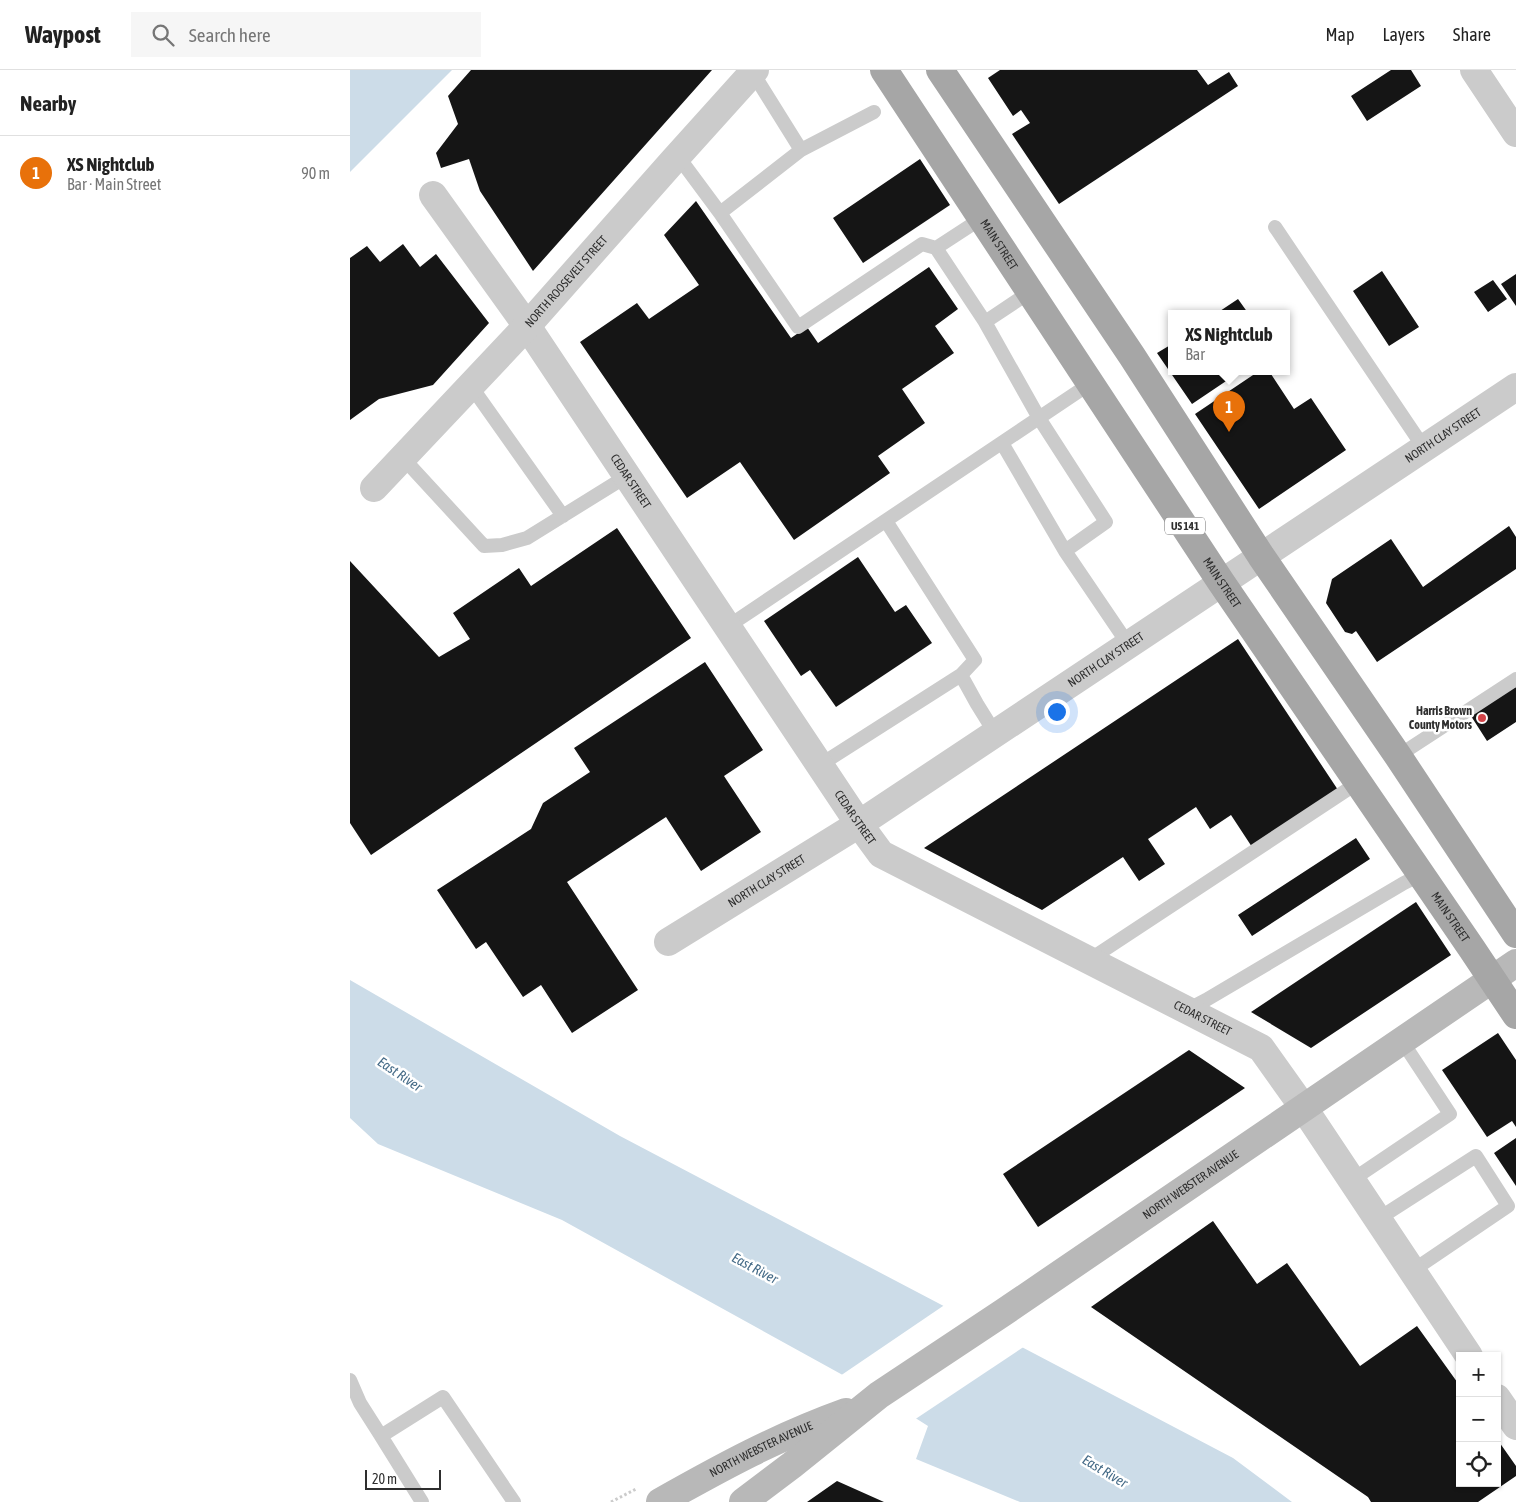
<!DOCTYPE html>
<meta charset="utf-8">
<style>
body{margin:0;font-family:"Asap Condensed",sans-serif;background:#f6f6f6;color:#222}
.controls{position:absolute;right:15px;bottom:15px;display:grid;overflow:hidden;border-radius:0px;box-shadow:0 1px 4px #0004}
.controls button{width:45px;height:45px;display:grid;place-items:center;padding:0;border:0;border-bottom:1px solid #e0e0e0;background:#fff;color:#222;font:25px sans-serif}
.scale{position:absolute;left:15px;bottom:12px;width:76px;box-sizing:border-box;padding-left:5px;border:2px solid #2e2e2e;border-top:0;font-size:14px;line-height:18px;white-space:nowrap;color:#2e2e2e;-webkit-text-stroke:4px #fff;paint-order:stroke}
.you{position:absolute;left:706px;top:641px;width:18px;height:18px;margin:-12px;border:4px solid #fff;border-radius:50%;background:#1a73e8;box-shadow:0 0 0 8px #1a73e833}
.badge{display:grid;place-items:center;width:32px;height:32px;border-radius:50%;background:#db2777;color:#fff;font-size:16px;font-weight:700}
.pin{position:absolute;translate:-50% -41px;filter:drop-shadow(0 1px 2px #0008)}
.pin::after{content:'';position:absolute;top:26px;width:18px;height:15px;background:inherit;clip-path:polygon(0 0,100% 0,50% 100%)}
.popup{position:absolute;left:818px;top:240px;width:122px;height:65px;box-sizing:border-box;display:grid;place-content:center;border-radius:0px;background:#fff;filter:drop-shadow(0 1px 4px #0005);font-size:16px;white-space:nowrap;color:#767676}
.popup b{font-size:19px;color:#222}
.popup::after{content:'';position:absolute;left:50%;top:100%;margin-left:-10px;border:10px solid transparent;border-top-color:#fff}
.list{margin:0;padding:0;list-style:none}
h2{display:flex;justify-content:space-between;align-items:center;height:65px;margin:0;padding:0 20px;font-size:21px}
h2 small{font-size:16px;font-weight:400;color:#767676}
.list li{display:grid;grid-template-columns:32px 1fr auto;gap:15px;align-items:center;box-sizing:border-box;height:75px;padding:0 20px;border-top:1px solid #e0e0e0}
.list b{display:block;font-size:19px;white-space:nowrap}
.list p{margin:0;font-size:16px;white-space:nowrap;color:#767676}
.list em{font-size:16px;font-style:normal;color:#767676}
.icon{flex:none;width:28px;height:28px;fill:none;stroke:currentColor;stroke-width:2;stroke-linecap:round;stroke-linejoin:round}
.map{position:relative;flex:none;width:1166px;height:1432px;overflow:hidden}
header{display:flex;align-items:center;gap:30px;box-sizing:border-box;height:70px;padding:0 25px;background:#fff;border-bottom:1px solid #e0e0e0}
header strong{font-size:24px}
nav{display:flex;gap:28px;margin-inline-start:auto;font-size:18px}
.search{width:350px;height:45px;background:#f6f6f6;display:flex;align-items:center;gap:12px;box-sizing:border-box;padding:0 18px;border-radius:0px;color:#767676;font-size:19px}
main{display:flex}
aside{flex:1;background:#fff}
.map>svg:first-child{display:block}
.water{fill:#ccdce8}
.pier{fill:#fff}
.building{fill:#151515}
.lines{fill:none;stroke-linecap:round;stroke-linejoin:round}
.path{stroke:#cbcbcb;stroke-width:3;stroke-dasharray:2.5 2.5;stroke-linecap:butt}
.service{stroke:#cbcbcb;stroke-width:14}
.minor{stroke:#cbcbcb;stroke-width:28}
.secondary{stroke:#b8b8b8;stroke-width:28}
.primary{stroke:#a6a6a6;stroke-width:28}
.poi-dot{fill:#d24449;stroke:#fff;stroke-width:2}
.labels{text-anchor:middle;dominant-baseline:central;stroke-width:5;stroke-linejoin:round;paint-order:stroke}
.shield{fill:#fff;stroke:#6d6d6d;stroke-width:1}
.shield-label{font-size:11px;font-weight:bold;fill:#2e2e2e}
.street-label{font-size:12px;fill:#2e2e2e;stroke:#fff}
.poi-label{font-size:12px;font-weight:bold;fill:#2e2e2e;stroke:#fff;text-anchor:end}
.water-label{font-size:14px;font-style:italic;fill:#456b87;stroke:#fff}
</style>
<header>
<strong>Waypost</strong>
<div class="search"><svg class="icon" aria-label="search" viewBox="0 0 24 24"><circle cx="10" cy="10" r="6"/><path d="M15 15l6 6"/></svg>Search here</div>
<nav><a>Map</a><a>Layers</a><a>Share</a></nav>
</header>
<main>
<aside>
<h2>Nearby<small></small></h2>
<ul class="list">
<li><span class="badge" style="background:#e8710a">1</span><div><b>XS Nightclub</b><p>Bar · Main Street</p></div><em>90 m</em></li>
</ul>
</aside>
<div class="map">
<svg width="1166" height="1432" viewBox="0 0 1166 1432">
<rect width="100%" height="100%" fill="#fff"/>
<path class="water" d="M0,0H102L0,102Z
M0,910L270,1066L883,1388L942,1432H670L566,1389L578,1356L529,1325L212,1150L28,1074L0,1048Z"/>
<path class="pier" d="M596,1234L675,1276L564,1350L490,1306Z"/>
<path class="building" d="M121,0H362L183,201L130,121L119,89L91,98L86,83L108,54L98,26Z
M650,0H847L858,15L879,2L888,16L709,134L662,64L680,53L671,40L663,46L638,8Z
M1041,0H1061L1071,16L1017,51L1001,26Z
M570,89L600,135L513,193L483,148Z
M346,131L441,268L457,257L468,273L579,197L608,239L585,256L604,283L552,319L575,353L528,386L540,403L444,470L390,392L337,428L230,272L287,233L299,249L349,215L314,165Z
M53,174L70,197L86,184L139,253L83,315L29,329L0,350V188L17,176L30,192Z
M1032,201L1069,257L1039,276L1003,221Z
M1166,204V236L1151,214Z
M1143,210L1157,229L1138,242L1124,222Z
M888,229L898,243H867Z
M822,274V301H891L842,334L807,283Z
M909,301H919L944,339L961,328L996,380L909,439L845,344Z
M1159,456L1166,467V499L1027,592L1006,561L1002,564L995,562L976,533L982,509L1041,469L1073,517Z
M267,458L341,568L21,785L0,753V491L89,587L120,569L103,543L169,498L181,516Z
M508,487L545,542L556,535L582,573L486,637L460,600L451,606L414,551Z
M888,569L988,720L902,777L881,745L860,759L846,737L798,769L815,794L789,811L773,787L692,840L574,778Z
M355,592L413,680L374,706L411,762L351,801L316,747L217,812L288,920L222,963L191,915L173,927L136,872L126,879L87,820L181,759L193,733L240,702L224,678Z
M1165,616L1166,618V652L1137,671L1121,646Z
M1006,768L1020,789L902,866L888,845Z
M1066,832L1101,885L961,978L901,942Z
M1148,963L1166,990V1057L1162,1051L1137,1067L1092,1000Z
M839,980L895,1018L688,1157L653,1104Z
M1166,1068V1116L1144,1083Z
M863,1151L907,1214L937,1193L1010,1296L1067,1256L1110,1316V1413H1147V1369L1166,1396V1406L1128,1432H1021L1018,1427L741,1237Z
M487,1411L534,1432H457Z"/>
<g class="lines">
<path class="path" d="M261,1432L286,1419"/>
<path class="service" d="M403,3L451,80L524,42
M451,80L370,143L448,257L572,174L586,178L632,148
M327,85L370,143
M925,157L1074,378
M586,178L635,252L680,222
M635,252L689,348L756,452L715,481
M121,316L213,446
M652,373L715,481L778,574
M53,388L134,476L152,475L177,468L277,406
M536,451L625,590L611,605L627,634L645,663
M377,557L741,313
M1048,686L1166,609
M470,695L611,605
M739,890L1009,712
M837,940L856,930L1054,813L1072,804
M1002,1110L1100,1044L1052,971
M1028,1149L1126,1086L1158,1136L1062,1201
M0,1310L10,1333L31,1366L93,1327L164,1432
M31,1366L72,1432"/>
<g class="minor">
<path d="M1124,0L1166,63"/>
<path id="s1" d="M83,125L177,256L509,754L531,784L911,978L953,1037L1119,1286"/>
<path id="s2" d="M24,418L177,256L323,91L405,0"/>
<path id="s3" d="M318,872L509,754L1166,317"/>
<path d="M1147,1328L1166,1356"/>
</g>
<g class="secondary">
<path id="s4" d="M310,1432C372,1397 429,1366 496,1342"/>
<path id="s5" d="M393,1432L442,1395L529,1325L654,1242L1166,893"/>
</g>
<g class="primary">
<path id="s6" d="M534,0L871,512L1122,879L1166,945"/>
<path d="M590,0L782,286L911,486L1048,686L1166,864"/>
</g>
</g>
<circle class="poi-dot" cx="1132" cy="648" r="5"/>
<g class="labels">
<rect class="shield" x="815" y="447.5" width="40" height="17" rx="4"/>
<g class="shield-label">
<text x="835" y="456">US 141</text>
</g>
<g class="street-label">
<text stroke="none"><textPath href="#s6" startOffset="209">MAIN STREET</textPath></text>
<text stroke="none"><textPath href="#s2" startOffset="282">NORTH ROOSEVELT STREET</textPath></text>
<text stroke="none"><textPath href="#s3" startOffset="926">NORTH CLAY STREET</textPath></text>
<text stroke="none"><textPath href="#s1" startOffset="348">CEDAR STREET</textPath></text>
<text stroke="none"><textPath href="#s6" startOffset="614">MAIN STREET</textPath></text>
<text stroke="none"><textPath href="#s3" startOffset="521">NORTH CLAY STREET</textPath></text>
<text stroke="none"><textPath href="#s1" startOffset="752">CEDAR STREET</textPath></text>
<text stroke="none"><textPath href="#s3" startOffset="116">NORTH CLAY STREET</textPath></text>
<text stroke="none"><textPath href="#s6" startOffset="1019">MAIN STREET</textPath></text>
<text stroke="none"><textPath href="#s1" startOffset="1158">CEDAR STREET</textPath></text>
<text stroke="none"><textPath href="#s5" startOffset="549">NORTH WEBSTER AVENUE</textPath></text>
<text stroke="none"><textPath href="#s4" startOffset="114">NORTH WEBSTER AVENUE</textPath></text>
</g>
<g class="poi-label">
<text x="1122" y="641">Harris Brown<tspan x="1122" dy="14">County Motors</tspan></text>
</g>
<g class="water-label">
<text transform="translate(50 1004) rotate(34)">East River</text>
<text transform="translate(405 1198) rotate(28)">East River</text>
<text transform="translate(755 1401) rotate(31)">East River</text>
</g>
</g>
</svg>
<div class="controls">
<button>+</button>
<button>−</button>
<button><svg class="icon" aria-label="locate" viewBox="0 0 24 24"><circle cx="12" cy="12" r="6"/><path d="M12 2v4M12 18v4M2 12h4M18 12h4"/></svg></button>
</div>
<div class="scale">20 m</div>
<div class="you"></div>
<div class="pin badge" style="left:879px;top:362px;background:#e8710a">1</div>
<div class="popup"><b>XS Nightclub</b>Bar</div>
</div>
</main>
